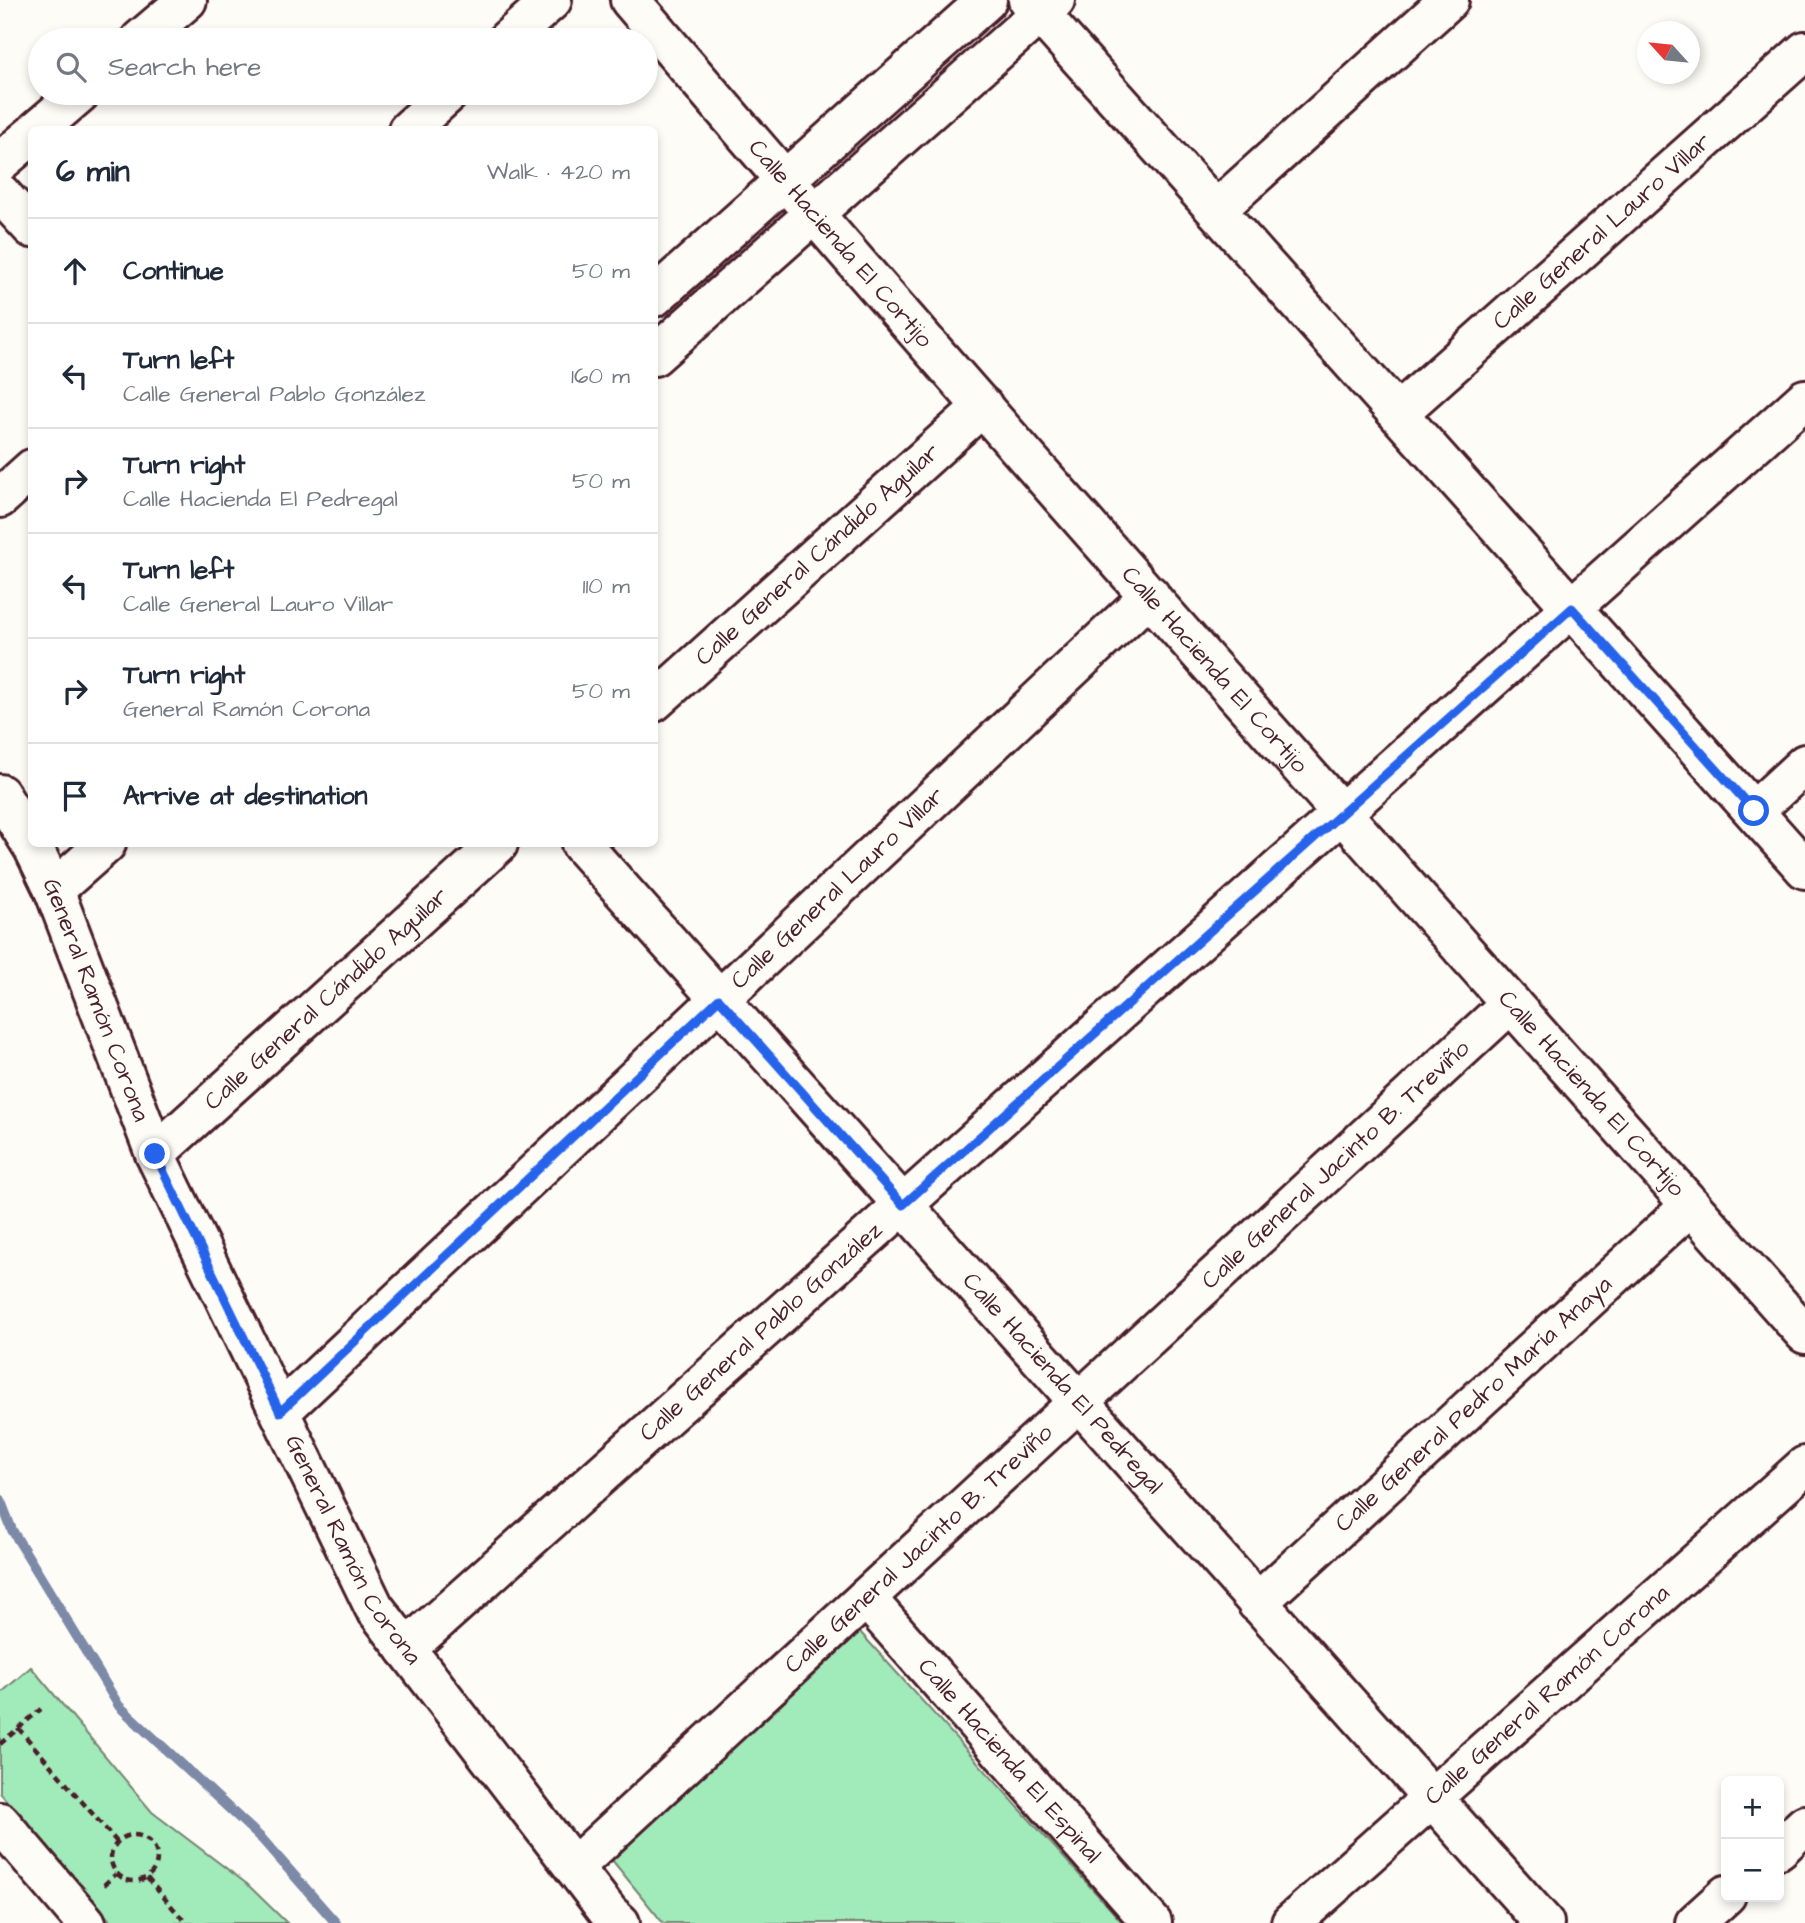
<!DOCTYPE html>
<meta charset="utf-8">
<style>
body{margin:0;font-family:"Architects Daughter",sans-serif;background:#f6f6f7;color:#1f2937}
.controls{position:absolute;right:21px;bottom:21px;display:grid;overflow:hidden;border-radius:10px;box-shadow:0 4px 10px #0003}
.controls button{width:63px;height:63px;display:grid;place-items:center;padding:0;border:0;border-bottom:2px solid #e0e1e3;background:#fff;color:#1f2937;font:35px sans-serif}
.compass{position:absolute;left:1637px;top:21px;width:63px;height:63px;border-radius:50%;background:#fff;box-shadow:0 4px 10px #0003;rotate:297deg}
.stop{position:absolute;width:21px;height:21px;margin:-16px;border:5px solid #2563eb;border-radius:50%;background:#fff}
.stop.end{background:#2563eb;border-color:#fff;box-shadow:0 2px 7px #0008}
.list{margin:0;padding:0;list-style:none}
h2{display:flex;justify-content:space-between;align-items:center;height:91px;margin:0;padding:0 28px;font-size:30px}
h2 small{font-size:23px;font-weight:400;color:#747a83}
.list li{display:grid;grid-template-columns:46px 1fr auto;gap:21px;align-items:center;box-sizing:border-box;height:105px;padding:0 28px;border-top:2px solid #e0e1e3}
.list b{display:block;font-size:26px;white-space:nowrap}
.list p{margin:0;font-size:23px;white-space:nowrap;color:#747a83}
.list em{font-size:23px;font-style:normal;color:#747a83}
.icon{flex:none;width:38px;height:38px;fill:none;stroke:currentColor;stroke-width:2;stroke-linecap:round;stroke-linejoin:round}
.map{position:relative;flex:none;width:1805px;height:1923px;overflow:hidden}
.search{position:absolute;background:#fff;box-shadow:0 4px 10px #0003;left:28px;top:28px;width:630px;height:77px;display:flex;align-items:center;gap:18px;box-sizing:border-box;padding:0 24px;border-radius:38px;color:#747a83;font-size:26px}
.panel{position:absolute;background:#fff;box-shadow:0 4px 10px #0003;left:28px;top:126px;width:630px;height:721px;border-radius:10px}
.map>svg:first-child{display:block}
.green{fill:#a1eab9;stroke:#768472;stroke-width:2}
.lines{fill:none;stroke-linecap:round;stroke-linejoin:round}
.stream{stroke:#7b89a7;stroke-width:10}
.minor-casing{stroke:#4a1f2b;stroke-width:44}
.tertiary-casing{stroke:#4a1f2b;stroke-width:44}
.path{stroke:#4a1f2b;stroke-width:4.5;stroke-dasharray:7 5;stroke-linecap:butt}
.minor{stroke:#fdfcf7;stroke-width:38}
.tertiary{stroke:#fdfcf7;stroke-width:38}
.route{stroke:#2563eb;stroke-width:9}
.labels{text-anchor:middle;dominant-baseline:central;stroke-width:7;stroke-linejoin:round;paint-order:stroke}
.street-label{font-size:24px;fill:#4a1f2b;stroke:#fdfcf7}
</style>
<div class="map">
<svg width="1805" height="1923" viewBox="0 0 1805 1923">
<rect width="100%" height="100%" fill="#fdfcf7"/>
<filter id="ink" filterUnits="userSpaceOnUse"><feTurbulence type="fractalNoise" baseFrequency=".0143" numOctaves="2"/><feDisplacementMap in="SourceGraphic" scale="14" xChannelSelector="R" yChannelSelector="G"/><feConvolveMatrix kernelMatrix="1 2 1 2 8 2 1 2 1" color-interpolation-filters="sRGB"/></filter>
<g filter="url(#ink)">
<path class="green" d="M860,1632L1123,1923H663L612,1860Z
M31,1667L152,1812L247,1884L287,1923H112L0,1793V1694Z"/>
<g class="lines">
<path class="stream" d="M0,1499L12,1530L119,1706L262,1839L336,1923"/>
<g class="minor-casing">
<g id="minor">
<path id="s1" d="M630,0C1015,451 1412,891 1805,1334"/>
<path d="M1028,0L1805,869"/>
<path d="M140,40L187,0"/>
<path d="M507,40L552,0"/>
<path d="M37,130L80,93"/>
<path d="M408,130L449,93"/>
<path d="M0,162L32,135"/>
<path d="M0,193L32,228"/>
<path d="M1216,210L1449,0"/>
<path d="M654,297L987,0"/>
<path d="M654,356L1055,0"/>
<path id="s2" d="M1398,413L1805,51"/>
<path d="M0,498L32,469"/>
<path id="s3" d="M654,702L983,406"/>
<path d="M1754,811L1805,764"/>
<path id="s4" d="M581,844L1544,1923"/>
<path d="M54,890L106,844"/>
<path id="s5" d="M155,1154L498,844"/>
<path id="s6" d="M280,1412L1150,595"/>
<path id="s7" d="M866,1598L1152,1923"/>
<path id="s8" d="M1257,1603L1691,1205"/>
<path id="s9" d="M406,1649L1805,399"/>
<path d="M0,1822L86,1923"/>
<path d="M1779,1849L1805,1825"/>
<path id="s10" d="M574,1867L1511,1003"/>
<path id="s11" d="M1291,1923L1805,1466"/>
<path d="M1695,1923L1726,1895"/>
</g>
</g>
<g class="tertiary-casing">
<g id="tertiary">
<path id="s12" d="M0,794L34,849L54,890L155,1154L374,1607L609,1913L620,1923"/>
</g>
</g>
<path class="path" d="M18,1728L117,1842
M0,1744L41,1709
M111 1858a23 23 0 1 1 46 0a23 23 0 1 1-46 0Z
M147,1878L186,1923
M104,1885L116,1874"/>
<use href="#minor" class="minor"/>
<use href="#tertiary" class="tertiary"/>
</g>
</g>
<g class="lines" filter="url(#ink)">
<path class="route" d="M155,1154L280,1412L719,999L903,1205L1572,608L1754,811"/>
</g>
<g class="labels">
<g class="street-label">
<text stroke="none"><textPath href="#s2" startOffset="273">Calle General Lauro Villar</textPath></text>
<text stroke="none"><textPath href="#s1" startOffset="322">Calle Hacienda El Cortijo</textPath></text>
<text stroke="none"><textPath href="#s3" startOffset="220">Calle General Cándido Aguilar</textPath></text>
<text stroke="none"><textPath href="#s1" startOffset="889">Calle Hacienda El Cortijo</textPath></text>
<text stroke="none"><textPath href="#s6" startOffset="765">Calle General Lauro Villar</textPath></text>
<text stroke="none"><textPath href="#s5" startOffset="231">Calle General Cándido Aguilar</textPath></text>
<text stroke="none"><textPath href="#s12" startOffset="228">General Ramón Corona</textPath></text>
<text stroke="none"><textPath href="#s1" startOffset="1456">Calle Hacienda El Cortijo</textPath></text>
<text stroke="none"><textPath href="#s10" startOffset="1036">Calle General Jacinto B. Treviño</textPath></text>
<text stroke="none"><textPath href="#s9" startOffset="476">Calle General Pablo González</textPath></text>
<text stroke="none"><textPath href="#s4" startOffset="723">Calle Hacienda El Pedregal</textPath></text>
<text stroke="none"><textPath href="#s8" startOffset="294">Calle General Pedro María Anaya</textPath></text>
<text stroke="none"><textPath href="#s12" startOffset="836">General Ramón Corona</textPath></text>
<text stroke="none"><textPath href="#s10" startOffset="469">Calle General Jacinto B. Treviño</textPath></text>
<text stroke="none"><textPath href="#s11" startOffset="343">Calle General Ramón Corona</textPath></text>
<text stroke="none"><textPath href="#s7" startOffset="217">Calle Hacienda El Espinal</textPath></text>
</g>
</g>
</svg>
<div class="controls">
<button>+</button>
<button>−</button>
</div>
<svg class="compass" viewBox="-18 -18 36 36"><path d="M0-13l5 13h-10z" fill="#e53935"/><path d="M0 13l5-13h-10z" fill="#747a83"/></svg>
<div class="stop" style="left:1754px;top:811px"></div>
<div class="stop end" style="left:155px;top:1154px"></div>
<div class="search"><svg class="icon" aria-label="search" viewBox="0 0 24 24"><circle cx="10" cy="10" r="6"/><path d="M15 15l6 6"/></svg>Search here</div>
<section class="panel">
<h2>6 min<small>Walk · 420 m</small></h2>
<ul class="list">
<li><svg class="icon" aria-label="ahead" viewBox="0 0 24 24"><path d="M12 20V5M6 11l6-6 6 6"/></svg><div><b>Continue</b></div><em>50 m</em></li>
<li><svg class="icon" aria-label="left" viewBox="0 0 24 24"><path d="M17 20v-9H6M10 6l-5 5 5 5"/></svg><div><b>Turn left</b><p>Calle General Pablo González</p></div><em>160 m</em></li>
<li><svg class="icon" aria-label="right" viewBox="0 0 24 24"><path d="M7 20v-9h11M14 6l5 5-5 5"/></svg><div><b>Turn right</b><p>Calle Hacienda El Pedregal</p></div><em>50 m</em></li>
<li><svg class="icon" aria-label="left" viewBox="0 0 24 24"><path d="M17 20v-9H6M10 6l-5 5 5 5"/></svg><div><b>Turn left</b><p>Calle General Lauro Villar</p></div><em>110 m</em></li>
<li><svg class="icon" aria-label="right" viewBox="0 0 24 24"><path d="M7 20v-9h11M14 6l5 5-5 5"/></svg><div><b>Turn right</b><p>General Ramón Corona</p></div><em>50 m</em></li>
<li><svg class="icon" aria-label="arrive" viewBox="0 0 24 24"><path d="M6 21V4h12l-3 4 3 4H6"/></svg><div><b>Arrive at destination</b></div></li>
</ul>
</section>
</div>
